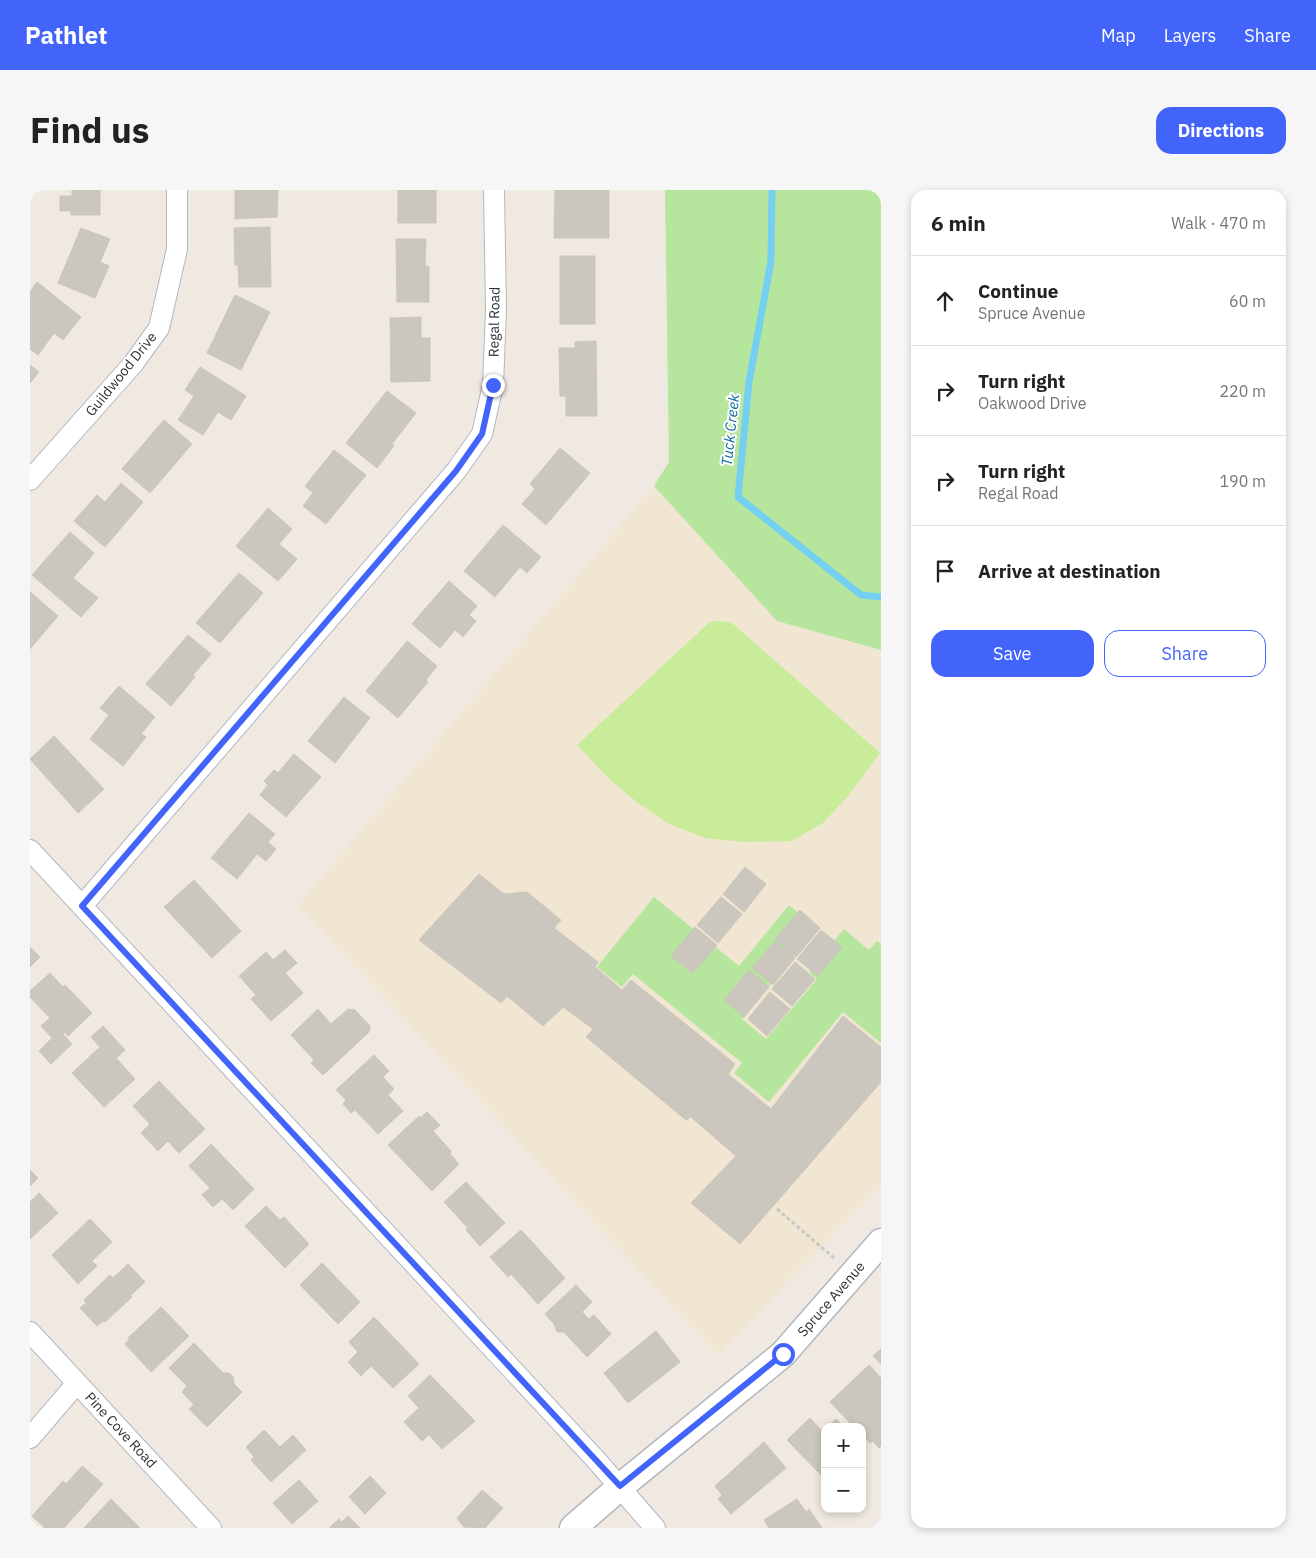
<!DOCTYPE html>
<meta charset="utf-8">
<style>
body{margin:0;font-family:"IBM Plex Sans",sans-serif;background:#f6f6f6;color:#222}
.controls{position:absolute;right:15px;bottom:15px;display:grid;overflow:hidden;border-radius:10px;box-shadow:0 2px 8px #0003}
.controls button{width:45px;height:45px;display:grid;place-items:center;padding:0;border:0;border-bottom:1px solid #e0e0e0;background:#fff;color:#222;font:25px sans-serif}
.stop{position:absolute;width:15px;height:15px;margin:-11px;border:4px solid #4264fb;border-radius:50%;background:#fff}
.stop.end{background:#4264fb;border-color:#fff;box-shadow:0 1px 5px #0008}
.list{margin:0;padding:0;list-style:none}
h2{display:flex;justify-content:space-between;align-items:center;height:65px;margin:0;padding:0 20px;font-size:21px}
h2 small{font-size:16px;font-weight:400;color:#767676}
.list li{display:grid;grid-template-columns:32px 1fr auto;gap:15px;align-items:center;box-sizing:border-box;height:90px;padding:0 20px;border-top:1px solid #e0e0e0}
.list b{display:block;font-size:19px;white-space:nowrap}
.list p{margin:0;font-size:16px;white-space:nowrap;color:#767676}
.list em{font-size:16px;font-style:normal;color:#767676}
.actions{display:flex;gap:10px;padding:15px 20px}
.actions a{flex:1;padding:11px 0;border:1px solid #4264fb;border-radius:15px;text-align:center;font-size:18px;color:#4264fb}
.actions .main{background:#4264fb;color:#fff}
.icon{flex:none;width:28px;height:28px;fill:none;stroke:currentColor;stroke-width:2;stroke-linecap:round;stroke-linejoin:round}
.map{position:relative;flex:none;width:851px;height:1338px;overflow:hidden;border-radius:15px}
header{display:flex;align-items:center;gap:30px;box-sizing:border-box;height:70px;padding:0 25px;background:#4264fb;color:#fff}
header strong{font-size:24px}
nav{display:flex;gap:28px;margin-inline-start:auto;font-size:18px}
.intro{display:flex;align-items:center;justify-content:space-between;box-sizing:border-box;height:120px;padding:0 30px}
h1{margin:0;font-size:35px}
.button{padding:12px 22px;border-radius:15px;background:#4264fb;color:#fff;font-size:18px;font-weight:700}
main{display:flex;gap:30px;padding:0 30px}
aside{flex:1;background:#fff;border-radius:15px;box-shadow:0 2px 8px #0003}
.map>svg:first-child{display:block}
.education{fill:#f0e6d1}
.green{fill:#b6e59e}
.pitch{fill:#c9ec9a}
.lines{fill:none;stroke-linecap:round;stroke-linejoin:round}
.stream{stroke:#75cff0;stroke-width:7}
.building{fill:#cbc7bf;stroke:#cbc5ba}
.minor-casing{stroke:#b4b7c1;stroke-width:22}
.tertiary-casing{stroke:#b4b7c1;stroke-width:29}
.path{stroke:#c9c9c9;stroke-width:3;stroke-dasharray:4 2.5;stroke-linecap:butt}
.minor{stroke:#fff;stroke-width:20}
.tertiary{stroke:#fff;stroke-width:26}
.route{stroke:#4264fb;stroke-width:6}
.labels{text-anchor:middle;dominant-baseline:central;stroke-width:4;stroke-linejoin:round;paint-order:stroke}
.street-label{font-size:14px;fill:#2e2e2e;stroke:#fff}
.water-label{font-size:15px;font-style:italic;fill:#0d6fa3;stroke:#fff}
</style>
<header>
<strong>Pathlet</strong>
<nav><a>Map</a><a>Layers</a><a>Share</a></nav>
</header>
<div class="intro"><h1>Find us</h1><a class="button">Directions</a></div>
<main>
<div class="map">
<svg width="851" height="1338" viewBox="0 0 851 1338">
<rect width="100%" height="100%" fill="#efe9e1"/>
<path class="education" d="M624,296L747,431L851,460V995L688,1165L268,715Z"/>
<path class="green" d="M635,0H851V460L747,431L624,296L639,272Z
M624,707L709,776L759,715L787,738L712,829L736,849L787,789L779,782L814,739L839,760L847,751L851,754V853L813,822L739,912L704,883L712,873L603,784L592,797L567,777Z"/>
<path class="pitch" d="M681,431L701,432L850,563L819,605L793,633L762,651L715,652L675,648L639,634L608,613L579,589L547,555Z"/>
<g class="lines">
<path class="stream" d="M742,0L741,71L719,192L708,307L831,405L851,407"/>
</g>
<path class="building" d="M42,0H70V25H41V21H30V6H42Z
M205,0H248L247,27L205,29Z
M368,0H406V33H368Z
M525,0H579V48H524Z
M240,37L241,97H209L208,75H205L204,38Z
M51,38L80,49L70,72L79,76L65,108L28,93Z
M366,49H396L395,76L399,77V112H367Z
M530,66H565V134H530Z
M7,92L51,127L33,150L24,143L8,165L0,159V102Z
M205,105L240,122L211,180L177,163Z
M391,127V148H400V191L361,192L360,128Z
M566,151L567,226H536V206H530L529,158H545V152Z
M0,175L9,182L0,193Z
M170,177L216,206L201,230L188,222L173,245L148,230L164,206L155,200Z
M357,201L386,223L362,254L364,256L347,278L316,253Z
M134,230L162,254L120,303L92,279Z
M530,258L560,283L516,335L492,314L505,299L500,294Z
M304,260L336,285L296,334L273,316L283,303L275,296Z
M91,293L113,312L75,357L44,331L67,305L75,312Z
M238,318L262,339L249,354L267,369L248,391L206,356Z
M473,335L511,367L497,383L490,377L465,407L434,381Z
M40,342L64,363L43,388L68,408L51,427L2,385Z
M209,383L233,403L190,453L166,433Z
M419,391L447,416L439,425L446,431L433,447L425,440L410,458L382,434Z
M0,402L28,426L0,459Z
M158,445L181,464L163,485L165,487L141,516L116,494Z
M377,451L407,476L396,490L398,492L368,528L336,501Z
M89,496L125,527L111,544L116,547L93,576L60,549L79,525L70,518Z
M314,507L340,528L305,573L278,551Z
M24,546L74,599L48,623L0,569Z
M264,564L291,587L256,627L230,605L238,595L234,591L244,580L248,583Z
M219,623L245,644L238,652L246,659L236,671L227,664L207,689L181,668Z
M715,677L736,694L714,722L693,704Z
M449,684L474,704L497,702L531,730L524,738L568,772L565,777L592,800L601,790L705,874L698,884L741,919L813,826L851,857V892L710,1054L661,1013L706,966L661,927L656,930L556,847L563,839L533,817L513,836L477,806L471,813L389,750Z
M164,690L211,741L182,768L134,717Z
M691,707L712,724L688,753L667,735Z
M770,720L790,738L766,767L745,749Z
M665,737L687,755L663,783L641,766Z
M791,740L812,757L788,786L767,769Z
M745,751L765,768L743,795L722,778Z
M0,757L10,767L0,777Z
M255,760L267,773L255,783L273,803L241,831L221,809L226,805L209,786L236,762L243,770Z
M765,772L785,789L762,816L742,799Z
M719,780L739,797L714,827L694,810Z
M20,783L33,797L35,795L62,823L38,846L35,842L33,844L42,854L21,874L9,861L22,848L11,836L20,828L0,807V801Z
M740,802L760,819L737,846L718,829Z
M288,819L301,834L318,819L325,820L340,836L339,842L293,885L281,873L284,870L261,845Z
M73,836L95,860L86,868L105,889L74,917L42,883L70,857L61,847Z
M344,865L359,881L353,887L364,899L358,905L373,921L348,944L325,920L321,923L313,914L316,910L306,900Z
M129,891L175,939L149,963L138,951L128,961L111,943L120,934L103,916Z
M397,922L410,935L403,941L421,961L420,964L429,974L402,1001L358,955L389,926L390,928Z
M181,954L224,999L203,1020L192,1009L183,1017L172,1005L180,998L159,976Z
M0,980L8,988L0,996Z
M436,992L475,1033L450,1056L436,1040L438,1038L414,1012Z
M9,1003L28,1023L0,1049V1012Z
M236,1016L250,1030L254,1027L279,1054L255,1078L215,1036Z
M60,1029L82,1052L62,1071L67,1076L48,1094L22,1065Z
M491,1040L535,1088L508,1114L481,1084L478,1087L460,1067Z
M292,1073L330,1112L308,1134L270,1095Z
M98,1074L115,1092L100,1106L102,1107L75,1132L73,1131L67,1136L50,1118L56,1113L54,1110L80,1085L83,1088Z
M546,1095L562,1112L552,1122L559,1129L564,1125L581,1144L557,1167L534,1142H527L524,1134L515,1124Z
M131,1117L159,1146L121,1182L95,1154L99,1150L98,1148Z
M344,1127L389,1174L363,1198L341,1176L331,1186L318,1172L328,1162L319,1152Z
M626,1141L650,1172L598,1213L574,1183Z
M164,1153L193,1183H199L203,1187L204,1194L212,1202L177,1237L159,1219L164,1215L152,1202L157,1196L139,1178Z
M851,1159V1174L843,1166Z
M839,1175L851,1188V1256L849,1258L843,1251L840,1253L832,1245V1237H824L800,1212Z
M400,1185L445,1231L412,1259L399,1245L392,1251L374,1232L389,1218L378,1206Z
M780,1228L792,1241L795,1239V1289L757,1250Z
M806,1229L814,1237H797Z
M234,1240L250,1257L263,1245L276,1260L241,1292L221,1270L224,1267L216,1257Z
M734,1252L756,1278L701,1324L688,1309L692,1305L685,1296Z
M52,1276L73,1294L34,1338H15L2,1326L33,1291L36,1294Z
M340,1286L356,1303L335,1324L319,1307Z
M269,1290L288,1311L262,1334L243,1313Z
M452,1300L473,1318L455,1338L434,1337L427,1328Z
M81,1309L110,1338H54Z
M767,1309L776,1322L779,1319L792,1338H739L734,1330Z
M318,1326L330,1338H299L309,1329L312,1332Z"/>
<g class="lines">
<g class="minor-casing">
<path id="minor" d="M0,290L103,174L129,138L147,59V0
M0,660L568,1272L625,1338
M52,716L426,281L452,244L463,195L466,120L464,0
M0,1142L181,1338
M0,1248L47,1193"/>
</g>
<g class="tertiary-casing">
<path id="tertiary" d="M543,1338L590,1297L753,1164L851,1052"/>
</g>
<path class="path" d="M747,1019L804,1068"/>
<use href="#minor" class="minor"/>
<use href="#tertiary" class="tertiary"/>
</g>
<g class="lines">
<path class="route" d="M463,195L452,244L426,281L52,716L590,1296L753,1164"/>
</g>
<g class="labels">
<g class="street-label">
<text transform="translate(464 132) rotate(-89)">Regal Road</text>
<text transform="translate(91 184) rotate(-51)">Guildwood Drive</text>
<text transform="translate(801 1109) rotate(-49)">Spruce Avenue</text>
<text transform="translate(91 1240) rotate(47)">Pine Cove Road</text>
</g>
<g class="water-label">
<text transform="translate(700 240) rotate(-84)">Tuck Creek</text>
</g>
</g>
</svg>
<div class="controls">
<button>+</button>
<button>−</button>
</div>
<div class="stop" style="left:753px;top:1164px"></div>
<div class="stop end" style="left:463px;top:195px"></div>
</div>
<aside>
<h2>6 min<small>Walk · 470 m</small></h2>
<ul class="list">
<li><svg class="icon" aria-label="ahead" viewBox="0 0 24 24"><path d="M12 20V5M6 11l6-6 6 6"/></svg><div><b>Continue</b><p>Spruce Avenue</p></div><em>60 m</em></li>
<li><svg class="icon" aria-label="right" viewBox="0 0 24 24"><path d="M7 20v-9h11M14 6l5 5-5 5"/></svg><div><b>Turn right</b><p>Oakwood Drive</p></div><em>220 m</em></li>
<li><svg class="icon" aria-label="right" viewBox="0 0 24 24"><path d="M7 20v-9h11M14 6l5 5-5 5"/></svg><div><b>Turn right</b><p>Regal Road</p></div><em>190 m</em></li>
<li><svg class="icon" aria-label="arrive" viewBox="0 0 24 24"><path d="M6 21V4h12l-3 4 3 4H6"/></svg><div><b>Arrive at destination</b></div></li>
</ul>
<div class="actions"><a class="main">Save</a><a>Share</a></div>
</aside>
</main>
